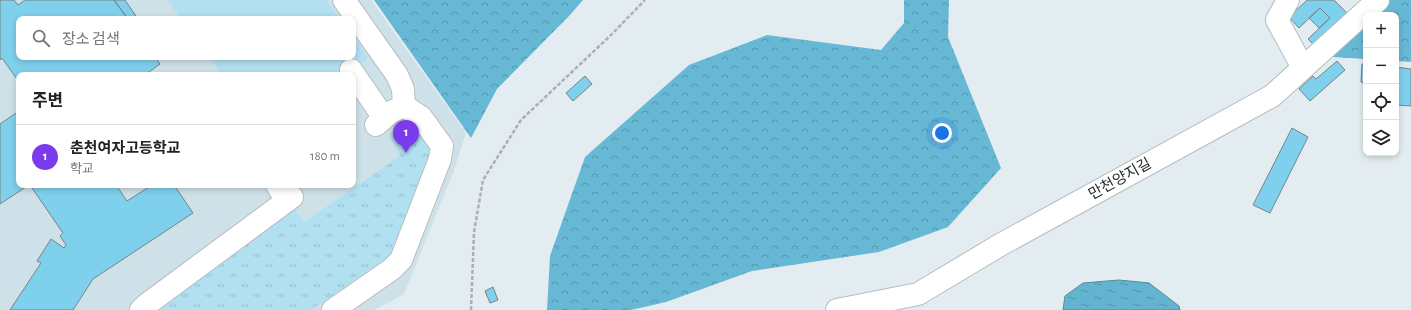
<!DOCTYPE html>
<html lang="ko">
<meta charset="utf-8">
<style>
body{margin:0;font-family:"Alegreya Sans","Noto Sans KR",sans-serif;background:#f6f6f6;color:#222}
.controls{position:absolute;right:12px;top:12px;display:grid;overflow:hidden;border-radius:8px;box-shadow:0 2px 6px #0003}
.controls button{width:36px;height:36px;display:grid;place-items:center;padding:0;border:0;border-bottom:1px solid #e0e0e0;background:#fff;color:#222;font:20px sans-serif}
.you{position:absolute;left:942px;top:133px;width:14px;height:14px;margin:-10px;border:3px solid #fff;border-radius:50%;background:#1a73e8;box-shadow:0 0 0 6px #1a73e833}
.badge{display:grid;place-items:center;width:26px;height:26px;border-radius:50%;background:#7c3aed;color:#fff;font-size:13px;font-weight:700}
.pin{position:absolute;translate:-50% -33px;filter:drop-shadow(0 1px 2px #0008)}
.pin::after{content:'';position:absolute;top:21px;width:14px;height:12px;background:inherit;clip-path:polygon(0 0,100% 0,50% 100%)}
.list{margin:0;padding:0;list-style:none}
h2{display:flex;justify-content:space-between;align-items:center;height:52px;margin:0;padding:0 16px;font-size:17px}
h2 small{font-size:13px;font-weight:400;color:#767676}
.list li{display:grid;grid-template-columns:26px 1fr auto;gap:12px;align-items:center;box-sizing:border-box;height:64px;padding:0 16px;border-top:1px solid #e0e0e0}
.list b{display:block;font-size:15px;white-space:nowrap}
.list p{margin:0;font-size:13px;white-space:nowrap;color:#767676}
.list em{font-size:13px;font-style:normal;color:#767676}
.icon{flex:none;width:22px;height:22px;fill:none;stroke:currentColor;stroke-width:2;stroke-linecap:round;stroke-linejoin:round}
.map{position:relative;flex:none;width:1411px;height:310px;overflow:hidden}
.search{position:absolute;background:#fff;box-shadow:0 2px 6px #0003;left:16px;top:16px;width:340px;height:44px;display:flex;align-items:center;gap:10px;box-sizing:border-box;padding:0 14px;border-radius:8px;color:#767676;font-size:15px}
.panel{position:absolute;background:#fff;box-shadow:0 2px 6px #0003;left:16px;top:72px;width:340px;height:116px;border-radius:8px}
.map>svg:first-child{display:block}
.built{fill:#cfe1e8;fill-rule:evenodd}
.grass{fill:url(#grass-tufts)}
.forest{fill:url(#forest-crowns)}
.pitch{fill:#b1e0f1}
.water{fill:url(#water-ripples);stroke:#528b9f}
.building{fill:#7fd0ed;stroke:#798285}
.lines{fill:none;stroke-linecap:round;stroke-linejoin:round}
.minor-casing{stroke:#b4bdc0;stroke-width:24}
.path{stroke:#aab1b5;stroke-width:2.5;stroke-dasharray:4 2;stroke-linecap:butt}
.minor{stroke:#fff;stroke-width:22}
.labels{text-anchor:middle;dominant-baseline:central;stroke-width:3.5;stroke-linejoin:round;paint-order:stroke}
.street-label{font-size:15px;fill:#292c2d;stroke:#fff}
</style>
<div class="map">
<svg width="1411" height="310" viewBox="0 0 1411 310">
<defs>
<pattern id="grass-tufts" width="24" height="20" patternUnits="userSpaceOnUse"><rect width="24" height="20" fill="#b1e0f1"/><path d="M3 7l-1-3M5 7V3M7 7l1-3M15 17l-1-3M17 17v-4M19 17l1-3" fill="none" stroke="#98c0cf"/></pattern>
<pattern id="forest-crowns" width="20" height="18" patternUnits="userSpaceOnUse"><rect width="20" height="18" fill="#67b8d5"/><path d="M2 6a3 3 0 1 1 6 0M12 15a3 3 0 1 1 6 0" fill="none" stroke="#5596ad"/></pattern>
<pattern id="water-ripples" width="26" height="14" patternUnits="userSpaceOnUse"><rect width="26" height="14" fill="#63b4d0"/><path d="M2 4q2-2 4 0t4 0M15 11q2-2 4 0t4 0" fill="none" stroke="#5293a9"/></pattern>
</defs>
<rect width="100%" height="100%" fill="#e3ecf0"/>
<path class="built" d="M0,0H371L466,133L453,173L404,294L375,310H0ZM19,19H353V57H19ZM19,75H353V185H19Z"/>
<path class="grass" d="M406,124C421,124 426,137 433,148L395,249L383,261L311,310H153L293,207L304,222L400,156L389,135Z"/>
<path class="forest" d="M374,0H583L569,16L497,89L471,138Z
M904,0H949L948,37L1001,168L948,227L879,252L752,271L666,302L631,310H547L550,256L585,157L689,65L767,35L881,50L904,23Z
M1386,0H1411V62L1396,61V15H1370Z
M1366,19V59L1333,57L1332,54Z"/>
<path class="pitch" d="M168,0H326L340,19H181Z
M353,37L368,58L344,75H222L209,57H353Z"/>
<path class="water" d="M1119,280L1149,283L1179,306L1180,310H1063L1065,296L1083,283Z"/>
<path class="building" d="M0,0H14L18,5L25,0H114L128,19H19V57H155L160,64L145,75H19V82L2,58L0,60Z
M114,0H125L138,19H128Z
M1307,0H1334L1349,15L1316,47L1308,39L1330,18L1320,8L1299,28L1289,17Z
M1320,8L1330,18L1319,28L1309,18Z
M1337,61L1345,70L1310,101L1299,89L1313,76L1316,79Z
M1362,64H1366V83L1361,82Z
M1396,67L1411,69V106L1396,105Z
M585,76L592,84L573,101L566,93Z
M19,111V185H29L0,204V124Z
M1292,128L1308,137L1270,213L1253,205Z
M30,185H116L127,201L152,185H174L193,213L93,279L73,310H10L41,263L37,261L51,239L64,248L66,245L60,236L63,233Z
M493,287L498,300L490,303L485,291Z"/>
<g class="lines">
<g class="minor-casing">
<path id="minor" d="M344,0L397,75L403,89L404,106
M1288,0L1277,20L1303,68
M351,70L384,118
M277,185L287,201
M141,310L146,305L292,197
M333,310L392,269L401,260L440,159L442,146L421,117L404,106L391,112L376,125
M837,310L918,294L1000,245L1272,96L1378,0"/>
</g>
<path class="path" d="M471,310L474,232L483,180L521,120L610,36L645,0"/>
<use href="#minor" class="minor"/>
</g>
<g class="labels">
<g class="street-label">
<text transform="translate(1120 179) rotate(-29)">만천양지길</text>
</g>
</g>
</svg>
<div class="controls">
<button>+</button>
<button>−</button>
<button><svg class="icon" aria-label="locate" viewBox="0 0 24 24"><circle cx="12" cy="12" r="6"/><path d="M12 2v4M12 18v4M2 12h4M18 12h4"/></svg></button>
<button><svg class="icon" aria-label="layers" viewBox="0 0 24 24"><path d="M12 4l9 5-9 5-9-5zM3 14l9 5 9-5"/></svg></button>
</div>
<div class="you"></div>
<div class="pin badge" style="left:406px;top:153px">1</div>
<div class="search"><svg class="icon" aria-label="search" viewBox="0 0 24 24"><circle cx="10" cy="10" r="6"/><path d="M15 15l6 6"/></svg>장소 검색</div>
<section class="panel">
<h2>주변<small></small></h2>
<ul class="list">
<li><span class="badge">1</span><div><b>춘천여자고등학교</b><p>학교</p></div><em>180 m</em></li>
</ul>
</section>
</div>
